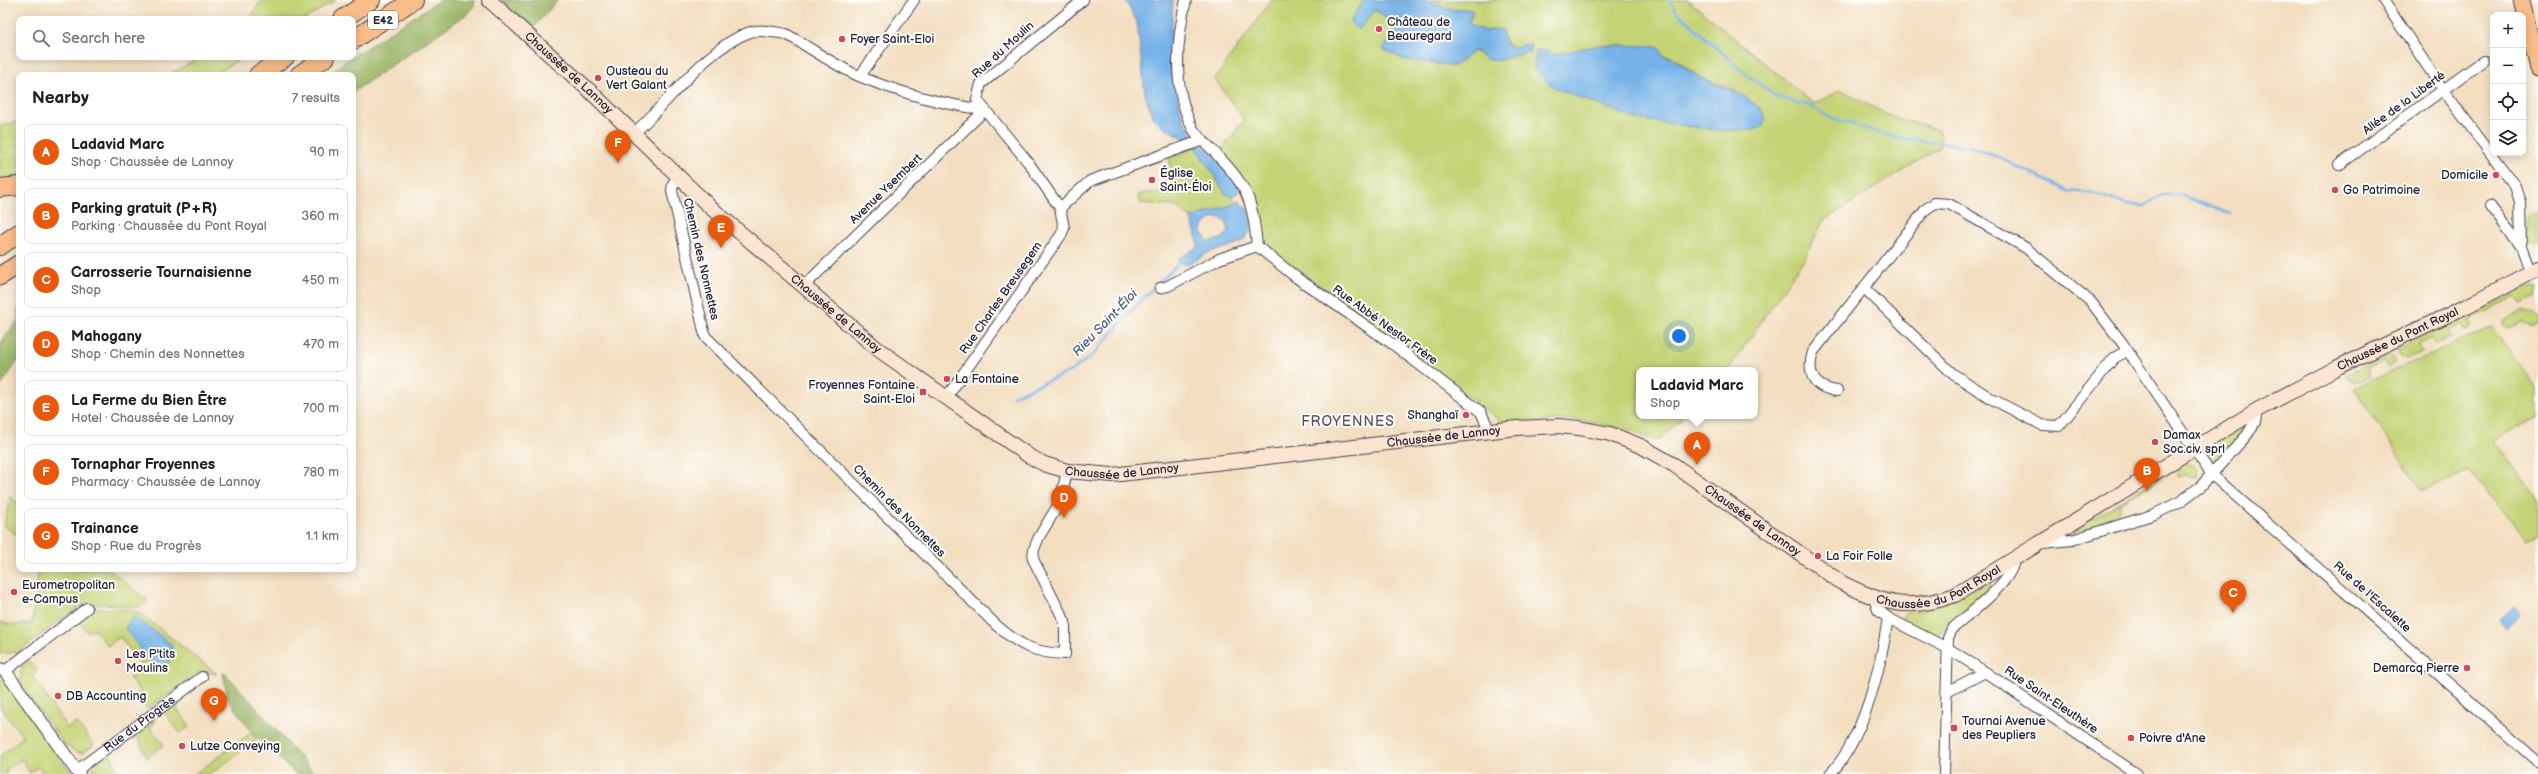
<!DOCTYPE html>
<meta charset="utf-8">
<style>
body{margin:0;font-family:"Balsamiq Sans",sans-serif;background:#f6f6f6;color:#202124}
.controls{position:absolute;right:12px;top:12px;display:grid;overflow:hidden;border-radius:8px;box-shadow:0 2px 10px #0003}
.controls button{width:36px;height:36px;display:grid;place-items:center;padding:0;border:0;border-bottom:1px solid #e0e0e0;background:#fff;color:#202124;font:20px sans-serif}
.you{position:absolute;left:1679px;top:336px;width:14px;height:14px;margin:-10px;border:3px solid #fff;border-radius:50%;background:#1a73e8;box-shadow:0 0 0 6px #1a73e833}
.badge{display:grid;place-items:center;width:26px;height:26px;border-radius:50%;background:#ea580c;color:#fff;font-size:13px;font-weight:700}
.pin{position:absolute;translate:-50% -33px;filter:drop-shadow(0 1px 2px #0008)}
.pin::after{content:'';position:absolute;top:21px;width:14px;height:12px;background:inherit;clip-path:polygon(0 0,100% 0,50% 100%)}
.popup{position:absolute;left:1636px;top:367px;width:122px;height:52px;box-sizing:border-box;display:grid;place-content:center;border-radius:8px;background:#fff;filter:drop-shadow(0 1px 3px #0005);font-size:13px;white-space:nowrap;color:#757577}
.popup b{font-size:15px;color:#202124}
.popup::after{content:'';position:absolute;left:50%;top:100%;margin-left:-8px;border:8px solid transparent;border-top-color:#fff}
.list{margin:0;padding:0;list-style:none}
h2{display:flex;justify-content:space-between;align-items:center;height:52px;margin:0;padding:0 16px;font-size:17px}
h2 small{font-size:13px;font-weight:400;color:#757577}
.list li{display:grid;grid-template-columns:26px 1fr auto;gap:12px;align-items:center;box-sizing:border-box;height:56px;margin:0 8px 8px;padding:0 8px;border:1px solid #e0e0e0;border-radius:8px}
.list b{display:block;font-size:15px;white-space:nowrap}
.list p{margin:0;font-size:13px;white-space:nowrap;color:#757577}
.list em{font-size:13px;font-style:normal;color:#757577}
.icon{flex:none;width:22px;height:22px;fill:none;stroke:currentColor;stroke-width:2;stroke-linecap:round;stroke-linejoin:round}
.map{position:relative;flex:none;width:2538px;height:774px;overflow:hidden}
.search{position:absolute;background:#fff;box-shadow:0 2px 10px #0003;left:16px;top:16px;width:340px;height:44px;display:flex;align-items:center;gap:10px;box-sizing:border-box;padding:0 14px;border-radius:8px;color:#757577;font-size:15px}
.panel{position:absolute;background:#fff;box-shadow:0 2px 10px #0003;left:16px;top:72px;width:340px;height:500px;border-radius:8px}
.map>svg:first-child{display:block}
.green{fill:#c4d375;stroke:#737a58;fill-rule:evenodd}
.forest{fill:#9bb566;stroke:#5e6c50}
.water{fill:#76b2e8;stroke:#4c6a92;fill-rule:evenodd}
.lines{fill:none;stroke-linecap:round;stroke-linejoin:round}
.stream{stroke:#76b2e8;stroke-width:2.5}
.minor-casing{stroke:#413e4f;stroke-width:12}
.tertiary-casing{stroke:#413e4f;stroke-width:14}
.secondary-casing{stroke:#413e4f;stroke-width:16}
.primary-casing{stroke:#413e4f;stroke-width:17}
.motorway-casing{stroke:#413e4f;stroke-width:20}
.minor{stroke:#fff;stroke-width:10}
.tertiary{stroke:#fff;stroke-width:12}
.secondary{stroke:#fce5d0;stroke-width:14}
.primary{stroke:#f8bd89;stroke-width:15}
.motorway{stroke:#f8bd89;stroke-width:18}
.poi-dot{fill:#d1495b;stroke:#fdfcf7;stroke-width:1.5}
.labels{text-anchor:middle;dominant-baseline:central;stroke-width:4;stroke-linejoin:round;paint-order:stroke}
.shield{fill:#fdfcf7;stroke:#646373;stroke-width:1}
.shield-label{font-size:11px;font-weight:bold;fill:#22223b}
.poi-label{font-size:12px;fill:#22223b;stroke:#fdfcf7;text-anchor:start}
.street-label{font-size:12px;fill:#22223b;stroke:#fdfcf7}
.water-label{font-size:13px;font-style:italic;fill:#445c80;stroke:#fdfcf7}
.quarter-label{font-size:14px;letter-spacing:1px;fill:#5d4d66;stroke:#fdfcf7}
</style>
<div class="map">
<svg width="2538" height="774" viewBox="0 0 2538 774">
<rect width="100%" height="100%" fill="#fdfcf7"/>
<filter id="ink" filterUnits="userSpaceOnUse"><feTurbulence type="fractalNoise" baseFrequency=".025" numOctaves="2"/><feDisplacementMap in="SourceGraphic" scale="8" xChannelSelector="R" yChannelSelector="G"/><feConvolveMatrix kernelMatrix="1 2 1 2 8 2 1 2 1" color-interpolation-filters="sRGB"/></filter>
<filter id="wash" filterUnits="userSpaceOnUse"><feTurbulence type="fractalNoise" baseFrequency=".012" numOctaves="4" result="noise"/><feDisplacementMap in="SourceGraphic" scale="16" xChannelSelector="R" yChannelSelector="G"/><feGaussianBlur stdDeviation="0.9" result="paint"/><feColorMatrix in="noise" values="0 0 0 0 0 0 0 0 0 0 0 0 0 0 0 0 0 1.4 0 .05"/><feComposite in="paint" operator="in"/></filter>
<g filter="url(#wash)">
<rect width="100%" height="100%" fill="#f3dec0"/>
<path class="green" d="M262,0H336L305,19H250Z
M1271,0H1364L1359,30L1375,10L1399,29L1383,49L1403,59L1452,66L1457,64L1473,51L1483,56L1520,55L1524,52L1527,44C1506,52 1508,42 1496,29L1486,31L1472,26L1469,21L1472,16L1466,9L1454,10L1427,0H1688L1814,104L1841,90L1890,116L1940,131V147L1823,221L1804,259L1728,370H1639V416H1684L1660,439L1653,441L1633,431L1577,419L1503,423L1359,312L1259,244L1249,197L1218,155L1244,120L1215,79ZM1659,48L1663,56L1673,57L1699,77L1730,88L1762,109L1738,129L1725,131L1636,119L1536,50L1549,52L1552,55Z
M202,57H243L214,75H167Z
M19,122V176L0,181V126Z
M1195,147L1235,201V204L1191,218L1175,206L1140,203L1138,194L1173,190V184L1176,180L1171,172L1169,158Z
M2538,214V246H2527L2526,216Z
M2532,288L2538,289L2536,297L2521,304L2516,297L2469,320L2472,327L2465,330L2462,324L2448,330L2451,337L2435,345L2432,338L2418,345L2421,352L2406,359L2399,355L2398,348L2525,289Z
M2522,311L2534,314L2538,318V324L2532,328L2522,321L2510,327L2504,324V320Z
M2492,327L2538,389V417L2493,440L2538,499V534L2527,539L2469,471L2422,491L2354,388Z
M2389,354L2395,362L2388,368L2383,361L2367,369L2370,377C2360,381 2353,385 2345,376Z
M2239,427L2243,431L2242,434L2214,465H2211L2208,456L2213,443Z
M2182,463C2192,460 2198,468 2197,477L2185,475L2177,477L2178,467L2120,503L2118,512L2097,525L2072,534L2071,532Z
M10,497L19,503V536L4,526Z
M39,569H109L148,601L141,607L101,604L81,605L18,652L0,654V622L14,625L32,623Z
M1987,583L1991,585L1988,589L1937,635H1931L1903,621V616L1906,612L1921,610Z
M101,608L131,610L141,614L217,674L199,672L147,709L136,695L141,692L129,677L143,667L120,637L108,646L94,629L87,632L79,620L89,613L90,609Z
M29,661L37,671L32,675L67,728L76,722L94,745L84,752L79,753L65,745L21,686V672L23,665Z
M0,679L5,682L72,774H43L38,767L30,773L22,759L5,770L7,774H0V756L23,737L0,707Z
M180,702L176,708L190,726L180,733L164,712L174,703Z
M153,721L156,722L150,728L164,745L147,758L138,737L129,740L131,734Z
M252,732L257,740L210,774H195Z
M106,755H111L119,774H95L93,768Z"/>
<path class="forest" d="M440,0H474V6L467,14L353,92V75H330L343,63Z
M501,0H558L533,28Z
M19,307V359L0,387V344L18,320L17,310Z
M223,673L227,675L315,774H296L252,732L228,699Z"/>
<path class="water" d="M1125,0H1173L1170,65L1183,119L1199,145L1209,151L1239,184L1237,194L1230,196L1226,194L1192,142L1164,128L1152,116L1145,94L1137,22Z
M1364,0H1427L1454,10L1466,9L1473,11L1469,21L1472,26L1486,31L1503,29V37L1508,46C1518,49 1523,43 1531,45L1529,52C1516,52 1506,63 1489,60C1483,59 1480,52 1473,51L1457,64L1452,66L1403,59L1383,49L1399,29L1375,10L1359,30L1350,22Z
M1599,45L1652,46L1659,48L1663,56C1679,58 1686,70 1699,77C1722,89 1754,93 1766,119L1761,128L1725,131L1636,119L1562,91L1548,83L1534,69L1536,50L1549,52L1552,55Z
M1238,199C1241,205 1247,206 1249,213C1258,243 1231,246 1210,252C1199,256 1194,265 1182,264L1178,259L1199,246L1191,218L1234,204ZM1218,217L1226,221L1229,232L1221,239L1208,242L1202,231C1204,221 1210,219 1218,217Z
M2514,606L2521,614L2506,627L2499,619Z
M133,617L144,623L172,645L169,662L157,671L125,628Z"/>
<g class="lines">
<path class="stream" d="M1669,0L1676,11L1741,70L1777,97L1811,106L1829,117L1897,138L1968,146L1997,157L2068,191L2092,193L2128,205L2144,206L2162,195H2180L2230,214
M1013,396L1071,371L1093,355L1143,298L1180,262"/>
</g>
</g>
<g filter="url(#ink)">
<g class="lines">
<g class="minor-casing">
<g id="minor">
<path d="M1186,0C1176,42 1172,89 1193,129C1199,139 1211,147 1218,156C1249,188 1253,203 1257,246L1297,278L1394,345L1481,412L1490,432"/>
<path d="M2383,0L2444,91L2515,186L2520,202L2521,246L2531,273"/>
<path d="M860,76L914,0"/>
<path d="M634,133C668,103 707,47 750,32C761,29 775,32 786,34C811,48 835,66 861,77C900,93 943,104 985,110"/>
<path d="M2339,165L2483,61"/>
<path d="M678,177L673,184L672,191L705,336L996,625C1019,645 1033,653 1065,654V622L1033,559L1034,549L1039,537L1060,502L1067,471"/>
<path d="M2490,206L2521,246"/>
<path d="M1060,208L1090,181L1203,140"/>
<path d="M804,286L985,110"/>
<path d="M1160,288L1168,286L1219,259L1257,246"/>
<path d="M1864,288L1953,374L1992,399L2042,425L2059,426L2114,358L2127,351"/>
<path d="M1837,391C1814,388 1806,374 1813,352L1926,209L1935,203L1949,204L2026,248L2091,302L2123,344L2211,474L2538,762"/>
<path d="M946,398L1061,235L1064,228L1060,208L1028,162L977,100L981,84L1083,0"/>
<path d="M2043,543L2072,540L2155,514L2181,501L2201,486L2247,435L2255,422L2257,410"/>
<path d="M1874,598L1878,610L1888,618L1949,649L1985,672L2137,774"/>
<path d="M5,671L87,608"/>
<path d="M1947,692L1985,672"/>
<path id="s1" d="M76,771L202,677"/>
<path d="M1830,774C1864,739 1881,666 1888,618"/>
<path d="M1944,774L1948,638L1952,629C1969,614 2013,582 2014,559"/>
</g>
</g>
<g class="tertiary-casing">
<path id="tertiary" d="M0,669L5,671L79,774"/>
</g>
<g class="secondary-casing">
<g id="secondary">
<path id="s2" d="M489,0L592,93L710,207L879,350L1029,456L1044,464L1067,471L1112,475L1517,428L1559,426L1579,428L1610,434L1641,446L1674,465L1842,583C1884,604 1909,612 1955,595L2257,410L2338,367L2467,306L2538,268"/>
</g>
</g>
<g class="primary-casing">
<path id="primary" d="M2522,0L2538,69"/>
</g>
<g class="motorway-casing">
<path id="motorway" d="M343,19L371,0
M353,40L413,0
M258,75L285,57
M299,75L326,57
M0,188L19,186
M0,246L19,233
M0,276L19,264"/>
</g>
<use href="#minor" class="minor"/>
<use href="#tertiary" class="tertiary"/>
<use href="#secondary" class="secondary"/>
<use href="#primary" class="primary"/>
<use href="#motorway" class="motorway"/>
</g>
</g>
<g class="poi-dot">
<circle cx="1379" cy="29" r="4"/>
<circle cx="842" cy="39" r="4"/>
<circle cx="598" cy="78" r="4"/>
<circle cx="2496" cy="175" r="4"/>
<circle cx="1152" cy="180" r="4"/>
<circle cx="2335" cy="190" r="4"/>
<circle cx="947" cy="379" r="4"/>
<rect x="919" y="388" width="8" height="8" rx="2"/>
<circle cx="1466" cy="415" r="4"/>
<circle cx="2155" cy="442" r="4"/>
<circle cx="1818" cy="556" r="4"/>
<circle cx="14" cy="592" r="4"/>
<circle cx="118" cy="661" r="4"/>
<circle cx="2467" cy="668" r="4"/>
<circle cx="58" cy="696" r="4"/>
<rect x="1950" y="724" width="8" height="8" rx="2"/>
<circle cx="2131" cy="738" r="4"/>
<circle cx="182" cy="746" r="4"/>
</g>
<g class="labels">
<rect class="shield" x="368" y="11" width="30" height="18" rx="3"/>
<g class="shield-label">
<text x="383" y="20">E42</text>
</g>
<g class="poi-label">
<text x="1387" y="22">Château de<tspan x="1387" dy="14">Beauregard</tspan></text>
<text x="850" y="39">Foyer Saint-Eloi</text>
<text x="606" y="71">Ousteau du<tspan x="606" dy="14">Vert Galant</tspan></text>
<text x="1160" y="173">Église<tspan x="1160" dy="14">Saint-Éloi</tspan></text>
<text x="2488" y="175" text-anchor="end">Domicile</text>
<text x="2343" y="190">Go Patrimoine</text>
<text x="955" y="379">La Fontaine</text>
<text x="915" y="385" text-anchor="end">Froyennes Fontaine<tspan x="915" dy="14">Saint-Eloi</tspan></text>
<text x="1458" y="415" text-anchor="end">Shanghaï</text>
<text x="2163" y="435">Damax<tspan x="2163" dy="14">Soc.civ. sprl</tspan></text>
<text x="1826" y="556">La Foir Folle</text>
<text x="22" y="585">Eurometropolitan<tspan x="22" dy="14">e-Campus</tspan></text>
<text x="126" y="654">Les P'tits<tspan x="126" dy="14">Moulins</tspan></text>
<text x="2459" y="668" text-anchor="end">Demarcq Pierre</text>
<text x="66" y="696">DB Accounting</text>
<text x="1962" y="721">Tournai Avenue<tspan x="1962" dy="14">des Peupliers</tspan></text>
<text x="2139" y="738">Poivre d'Ane</text>
<text x="190" y="746">Lutze Conveying</text>
</g>
<g class="street-label">
<text transform="translate(1003 50) rotate(-42)">Rue du Moulin</text>
<text stroke="none"><textPath href="#s2" startOffset="108">Chaussée de Lannoy</textPath></text>
<text transform="translate(2404 103) rotate(-36)">Allée de la Liberté</text>
<text transform="translate(886 189) rotate(-44)">Avenue Ysembert</text>
<text transform="translate(701 259) rotate(77)">Chemin des Nonnettes</text>
<text transform="translate(1001 298) rotate(-55)">Rue Charles Breusegem</text>
<text stroke="none"><textPath href="#s2" startOffset="468">Chaussée de Lannoy</textPath></text>
<text transform="translate(1385 325) rotate(36)">Rue Abbé Nestor Frère</text>
<text stroke="none"><textPath href="#s2" startOffset="2202">Chaussée du Pont Royal</textPath></text>
<text stroke="none"><textPath href="#s2" startOffset="1128">Chaussée de Lannoy</textPath></text>
<text stroke="none"><textPath href="#s2" startOffset="804">Chaussée de Lannoy</textPath></text>
<text transform="translate(899 511) rotate(45)">Chemin des Nonnettes</text>
<text stroke="none"><textPath href="#s2" startOffset="1463">Chaussée de Lannoy</textPath></text>
<text stroke="none"><textPath href="#s2" startOffset="1676">Chaussée du Pont Royal</textPath></text>
<text transform="translate(2372 597) rotate(42)">Rue de l'Escalette</text>
<text transform="translate(2051 700) rotate(34)">Rue Saint-Eleuthère</text>
<text stroke="none"><textPath href="#s1" startOffset="79">Rue du Progrès</textPath></text>
</g>
<g class="water-label">
<text transform="translate(1105 323) rotate(-46)">Rieu Saint-Éloi</text>
</g>
<g class="quarter-label">
<text x="1348" y="421">FROYENNES</text>
</g>
</g>
</svg>
<div class="controls">
<button>+</button>
<button>−</button>
<button><svg class="icon" aria-label="locate" viewBox="0 0 24 24"><circle cx="12" cy="12" r="6"/><path d="M12 2v4M12 18v4M2 12h4M18 12h4"/></svg></button>
<button><svg class="icon" aria-label="layers" viewBox="0 0 24 24"><path d="M12 4l9 5-9 5-9-5zM3 14l9 5 9-5"/></svg></button>
</div>
<div class="you"></div>
<div class="pin badge" style="left:1697px;top:465px">A</div>
<div class="popup"><b>Ladavid Marc</b>Shop</div>
<div class="pin badge" style="left:2147px;top:491px">B</div>
<div class="pin badge" style="left:2233px;top:613px">C</div>
<div class="pin badge" style="left:1064px;top:518px">D</div>
<div class="pin badge" style="left:721px;top:248px">E</div>
<div class="pin badge" style="left:618px;top:163px">F</div>
<div class="pin badge" style="left:214px;top:721px">G</div>
<div class="search"><svg class="icon" aria-label="search" viewBox="0 0 24 24"><circle cx="10" cy="10" r="6"/><path d="M15 15l6 6"/></svg>Search here</div>
<section class="panel">
<h2>Nearby<small>7 results</small></h2>
<ul class="list">
<li><span class="badge">A</span><div><b>Ladavid Marc</b><p>Shop · Chaussée de Lannoy</p></div><em>90 m</em></li>
<li><span class="badge">B</span><div><b>Parking gratuit (P+R)</b><p>Parking · Chaussée du Pont Royal</p></div><em>360 m</em></li>
<li><span class="badge">C</span><div><b>Carrosserie Tournaisienne</b><p>Shop</p></div><em>450 m</em></li>
<li><span class="badge">D</span><div><b>Mahogany</b><p>Shop · Chemin des Nonnettes</p></div><em>470 m</em></li>
<li><span class="badge">E</span><div><b>La Ferme du Bien Être</b><p>Hotel · Chaussée de Lannoy</p></div><em>700 m</em></li>
<li><span class="badge">F</span><div><b>Tornaphar Froyennes</b><p>Pharmacy · Chaussée de Lannoy</p></div><em>780 m</em></li>
<li><span class="badge">G</span><div><b>Trainance</b><p>Shop · Rue du Progrès</p></div><em>1.1 km</em></li>
</ul>
</section>
</div>
